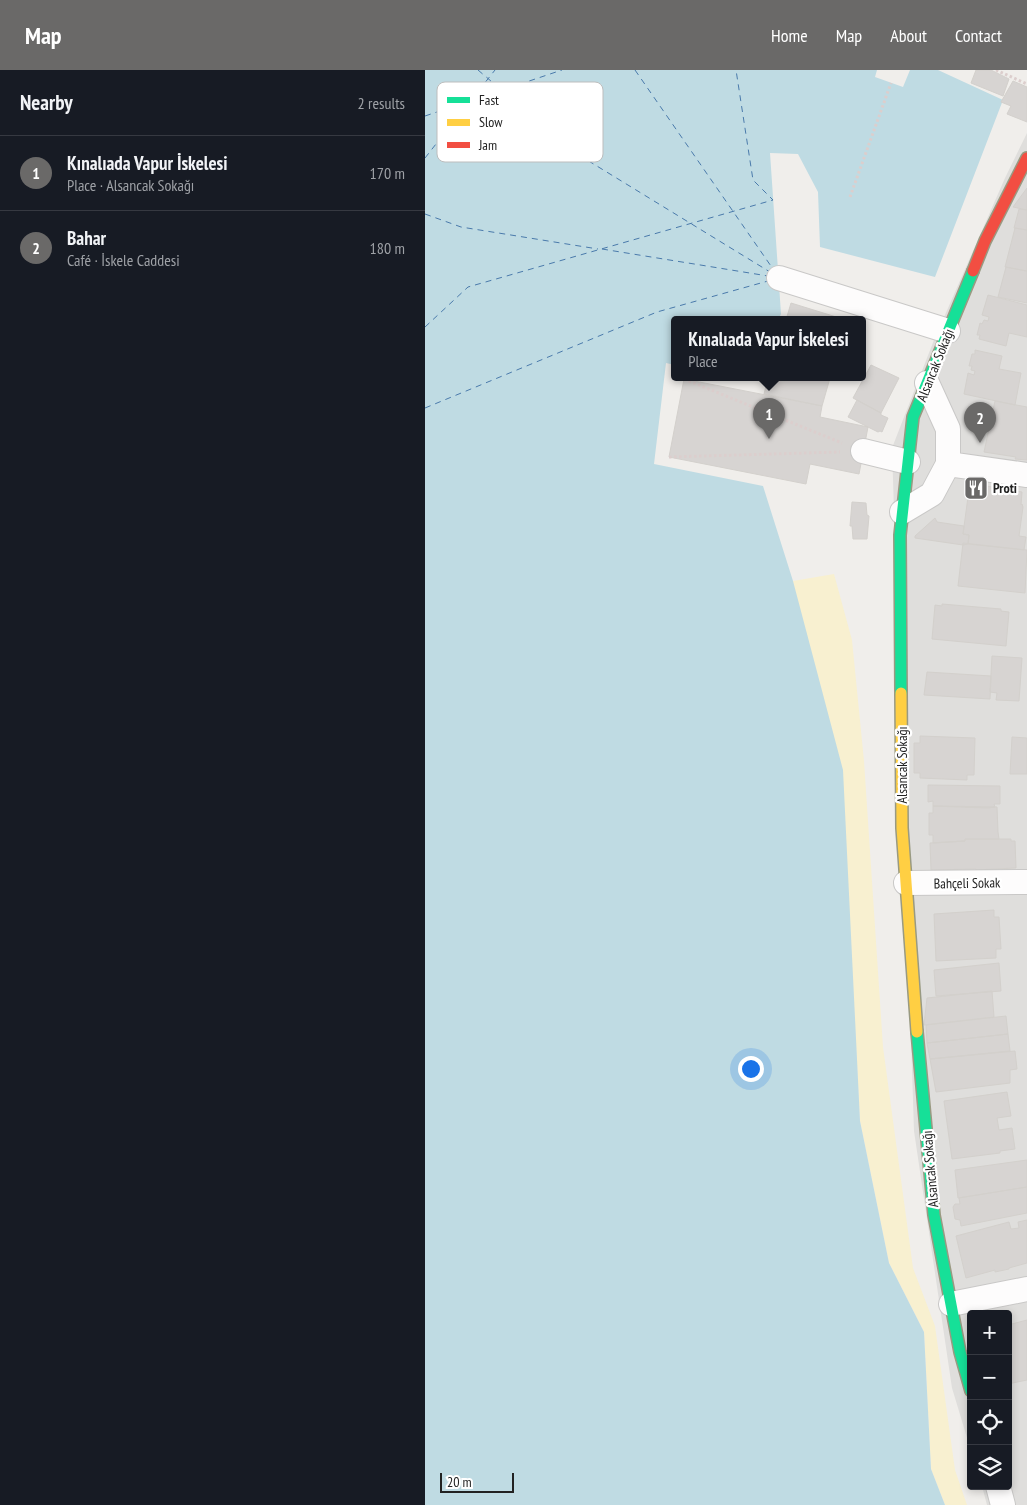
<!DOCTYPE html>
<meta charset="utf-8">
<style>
body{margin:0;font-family:"PT Sans Narrow",sans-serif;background:#20242c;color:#f1f3f6}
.controls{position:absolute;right:15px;bottom:15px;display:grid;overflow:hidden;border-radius:5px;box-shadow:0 2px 8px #0003}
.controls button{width:45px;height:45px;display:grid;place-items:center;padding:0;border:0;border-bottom:1px solid #363941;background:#171b24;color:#f1f3f6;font:25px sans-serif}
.scale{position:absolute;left:15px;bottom:12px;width:74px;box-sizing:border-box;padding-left:5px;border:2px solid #222;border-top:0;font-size:14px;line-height:18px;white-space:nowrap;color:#222;-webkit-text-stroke:4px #fff;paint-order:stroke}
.you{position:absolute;left:325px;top:998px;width:18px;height:18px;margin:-12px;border:4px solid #fff;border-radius:50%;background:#1a73e8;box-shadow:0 0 0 8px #1a73e833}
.badge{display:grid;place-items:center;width:32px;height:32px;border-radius:50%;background:#6a6968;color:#fff;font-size:16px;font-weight:700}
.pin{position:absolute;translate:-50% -41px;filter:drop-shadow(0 1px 2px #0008)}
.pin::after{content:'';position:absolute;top:26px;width:18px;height:15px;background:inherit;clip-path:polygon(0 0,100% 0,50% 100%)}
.popup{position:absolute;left:246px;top:246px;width:195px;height:65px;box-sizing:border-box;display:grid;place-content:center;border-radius:5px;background:#171b24;filter:drop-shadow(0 1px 4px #0005);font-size:16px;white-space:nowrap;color:#9ea1a6}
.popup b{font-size:19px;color:#f1f3f6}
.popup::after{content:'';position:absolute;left:50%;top:100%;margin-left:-10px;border:10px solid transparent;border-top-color:#171b24}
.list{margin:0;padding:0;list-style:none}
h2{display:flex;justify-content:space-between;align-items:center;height:65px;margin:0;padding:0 20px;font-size:21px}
h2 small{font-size:16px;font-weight:400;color:#9ea1a6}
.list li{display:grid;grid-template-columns:32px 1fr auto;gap:15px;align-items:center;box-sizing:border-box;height:75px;padding:0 20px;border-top:1px solid #363941}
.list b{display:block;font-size:19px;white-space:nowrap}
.list p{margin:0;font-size:16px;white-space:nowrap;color:#9ea1a6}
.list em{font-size:16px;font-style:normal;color:#9ea1a6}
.icon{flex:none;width:28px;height:28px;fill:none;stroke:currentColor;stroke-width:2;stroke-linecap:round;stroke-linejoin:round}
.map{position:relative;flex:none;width:602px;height:1435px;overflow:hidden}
header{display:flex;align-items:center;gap:30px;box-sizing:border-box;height:70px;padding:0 25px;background:#6a6968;color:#fff}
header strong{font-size:24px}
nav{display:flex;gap:28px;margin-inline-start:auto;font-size:18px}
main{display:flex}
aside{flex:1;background:#171b24}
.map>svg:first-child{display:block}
.residential{fill:#dfdedc}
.sand{fill:#f8f0d0}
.water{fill:#bfdbe3}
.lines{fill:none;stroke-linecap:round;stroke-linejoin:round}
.ferry{stroke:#4a7aab;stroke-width:1;stroke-dasharray:6 5;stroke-linecap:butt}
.building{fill:#d7d4d2;stroke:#d3d0cc}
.street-casing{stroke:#c9c8c7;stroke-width:26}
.fast-casing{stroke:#999a82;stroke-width:14}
.slow-casing{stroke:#999a82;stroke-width:14}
.jam-casing{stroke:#999a82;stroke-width:14}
.path{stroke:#dccecd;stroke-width:3;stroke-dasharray:2.5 2.5;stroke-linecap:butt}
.street{stroke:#fdfcfc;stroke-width:24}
.fast{stroke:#16e098;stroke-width:11}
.slow{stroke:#ffcf43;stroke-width:11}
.jam{stroke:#f24e42;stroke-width:11}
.labels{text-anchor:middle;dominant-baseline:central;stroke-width:4.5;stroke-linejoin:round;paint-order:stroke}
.street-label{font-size:14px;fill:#222;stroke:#fff}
.poi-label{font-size:14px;font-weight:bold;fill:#222;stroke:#fff;text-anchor:start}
.key{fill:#fff;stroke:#bdbdbd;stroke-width:1}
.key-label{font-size:14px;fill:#222}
</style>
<header>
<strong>Map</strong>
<nav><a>Home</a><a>Map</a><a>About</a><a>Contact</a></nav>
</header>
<main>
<aside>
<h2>Nearby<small>2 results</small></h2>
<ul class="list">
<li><span class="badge">1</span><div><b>Kınalıada Vapur İskelesi</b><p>Place · Alsancak Sokağı</p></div><em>170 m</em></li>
<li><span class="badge">2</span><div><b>Bahar</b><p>Café · İskele Caddesi</p></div><em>180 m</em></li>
</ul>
</aside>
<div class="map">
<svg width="602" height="1435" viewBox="0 0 602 1435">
<rect width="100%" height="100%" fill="#f0eeeb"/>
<path class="residential" d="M602,63V1435H562L557,1416H583V1244H546V1381L527,1318L489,1061L467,378L509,270L580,108Z"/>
<path class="sand" d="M409,504L427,570L439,691L458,977L488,1198L510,1256L530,1400L542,1435H520L506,1399L499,1262L464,1193L435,1051L427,902L368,511Z"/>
<path class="water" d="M0,0H452L450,7L478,17L485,0H513L578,30L510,207L395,177L393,122L373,84L345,83L356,244L353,250H250V295L241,293L229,394L338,416L368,511L418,700L435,1051L464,1193L499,1262L506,1399L520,1435H0Z"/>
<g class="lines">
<path class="ferry" d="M53,0L149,82L345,202
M210,0L348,199
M47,29L70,0
M0,46L137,0
M0,88L44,32
M0,144L36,157L173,179
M177,179L343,206
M0,257L43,217L348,130L328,110L311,0
M0,338L232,242L343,211"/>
</g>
<path class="building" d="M551,0H566L584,9L578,26L546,13Z
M588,11L602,17V52L582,44L586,36L576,32Z
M602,118V140L588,137Z
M594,139L602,140V160L589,158Z
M590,158L602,160V201L580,197Z
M581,197L602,201V233L573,227Z
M563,225L602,235V267L584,263L581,276L554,269L555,265H552L555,253L557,254L559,250L563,251L564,247L557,245Z
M366,233L421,250H361Z
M550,280L577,286L574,299L596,303L590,335L539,324L543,303L549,305L550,301L546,300L547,296H544L547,284H550Z
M446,295L474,308L456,343L428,328Z
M343,308H405L397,336L339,324Z
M259,309L397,336L395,347L443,357L434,404L385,394L381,414L244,387Z
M432,330L456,343V345L463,348L457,362L455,361L453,362L423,347Z
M570,331L602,337V390L590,389L591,387L559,382Z
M549,414L597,422L596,435L597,434L598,437L594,466L601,467L599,480L543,474L544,465L538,464L543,427L549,428Z
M427,432L441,433L442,445L444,446L442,469H428L427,456H425Z
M510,448L512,452L539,456L538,464L544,465L543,474L538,475L490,468V466Z
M538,473L602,480L600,523L533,516Z
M517,534L576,539V541L584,542L581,576L507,569L510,535L517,536Z
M567,586L597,588L594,631L571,630L572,623L565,622Z
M502,602L566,606L565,629L499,625Z
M495,666L550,668L549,705H542V710L495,708V703H489V673H495Z
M587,667L602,668V704H585Z
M503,715L575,716V734H569L570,737L563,738L508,736V731L503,732Z
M508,736L572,737L573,762L574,769H540V771L508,773V765H504V743H508Z
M540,769H586V771H590L591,798L551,800V799L506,800L505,773L540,771Z
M569,840V847H574L576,879H571V888L511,891L509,844Z
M574,893L576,921L511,926L509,900Z
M567,921L569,947L499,955L502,928Z
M581,946L583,964L502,973L501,955Z
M583,964L585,981L505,989L502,973Z
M590,981L592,999L585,1000V1013L511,1022L505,989Z
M582,1022L586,1046L572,1048L574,1060L587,1058L590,1079L575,1081V1083L527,1089L519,1031Z
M602,1090V1117L533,1128L530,1100Z
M602,1117V1143L536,1156L535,1150L530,1149L528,1137L530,1134H535L534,1128Z
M602,1150V1193L584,1198V1199L570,1202V1200L541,1208L531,1166L584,1152L586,1159L594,1158L593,1152Z
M602,1250V1310L583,1314V1255Z"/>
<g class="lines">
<g class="street-casing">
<path id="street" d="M354,208L523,261
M438,381L483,392
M523,394L602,405
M477,442L507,424L523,394V359L502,313
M481,813L602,812
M526,1234L602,1219
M573,1416L578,1435"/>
</g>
<g class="fast-casing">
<path id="fast" d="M476,623L475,465L488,347L548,201
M492,962L509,1145L535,1282L546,1321"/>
</g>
<g class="slow-casing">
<path id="slow" d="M476,623L477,758L492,962"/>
</g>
<g class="jam-casing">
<path id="jam" d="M548,201L560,171L602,88"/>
</g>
<path class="path" d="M571,0L602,14
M425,127L466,13
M259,309L417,373
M244,387L415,382"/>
<use href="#street" class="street"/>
<use href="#fast" class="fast"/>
<use href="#slow" class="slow"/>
<use href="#jam" class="jam"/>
</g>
<defs>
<g id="restaurant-square" transform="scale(1.25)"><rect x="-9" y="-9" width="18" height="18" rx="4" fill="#6a6968" stroke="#fff"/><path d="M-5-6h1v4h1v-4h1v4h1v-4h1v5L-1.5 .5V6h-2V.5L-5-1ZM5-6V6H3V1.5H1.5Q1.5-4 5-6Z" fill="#fff"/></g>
</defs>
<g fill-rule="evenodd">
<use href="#restaurant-square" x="551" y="418"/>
</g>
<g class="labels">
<g class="street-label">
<text transform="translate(510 295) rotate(-68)">Alsancak Sokağı</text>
<text transform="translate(477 695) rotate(-90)">Alsancak Sokağı</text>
<text transform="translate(542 813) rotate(-1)">Bahçeli Sokak</text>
<text transform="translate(505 1099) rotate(-95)">Alsancak Sokağı</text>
</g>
<g class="poi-label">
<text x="568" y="418">Proti</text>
</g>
</g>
<rect x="12" y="12" width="166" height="80" rx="8" class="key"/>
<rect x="22" y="27" width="23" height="6" fill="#16e098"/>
<rect x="22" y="49" width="23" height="7" fill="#ffcf43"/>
<rect x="22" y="72" width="23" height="6" fill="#f24e42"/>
<g class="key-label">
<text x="54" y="35">Fast</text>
<text x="54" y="57">Slow</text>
<text x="54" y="80">Jam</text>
</g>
</svg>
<div class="controls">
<button>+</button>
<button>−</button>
<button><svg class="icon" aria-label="locate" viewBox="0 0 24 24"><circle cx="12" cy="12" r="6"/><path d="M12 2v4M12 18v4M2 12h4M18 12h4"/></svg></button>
<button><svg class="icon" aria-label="layers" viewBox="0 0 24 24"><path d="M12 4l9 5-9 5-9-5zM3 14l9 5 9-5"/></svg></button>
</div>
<div class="scale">20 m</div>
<div class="you"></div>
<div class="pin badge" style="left:344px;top:369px">1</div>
<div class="popup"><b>Kınalıada Vapur İskelesi</b>Place</div>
<div class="pin badge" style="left:555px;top:373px">2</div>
</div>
</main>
